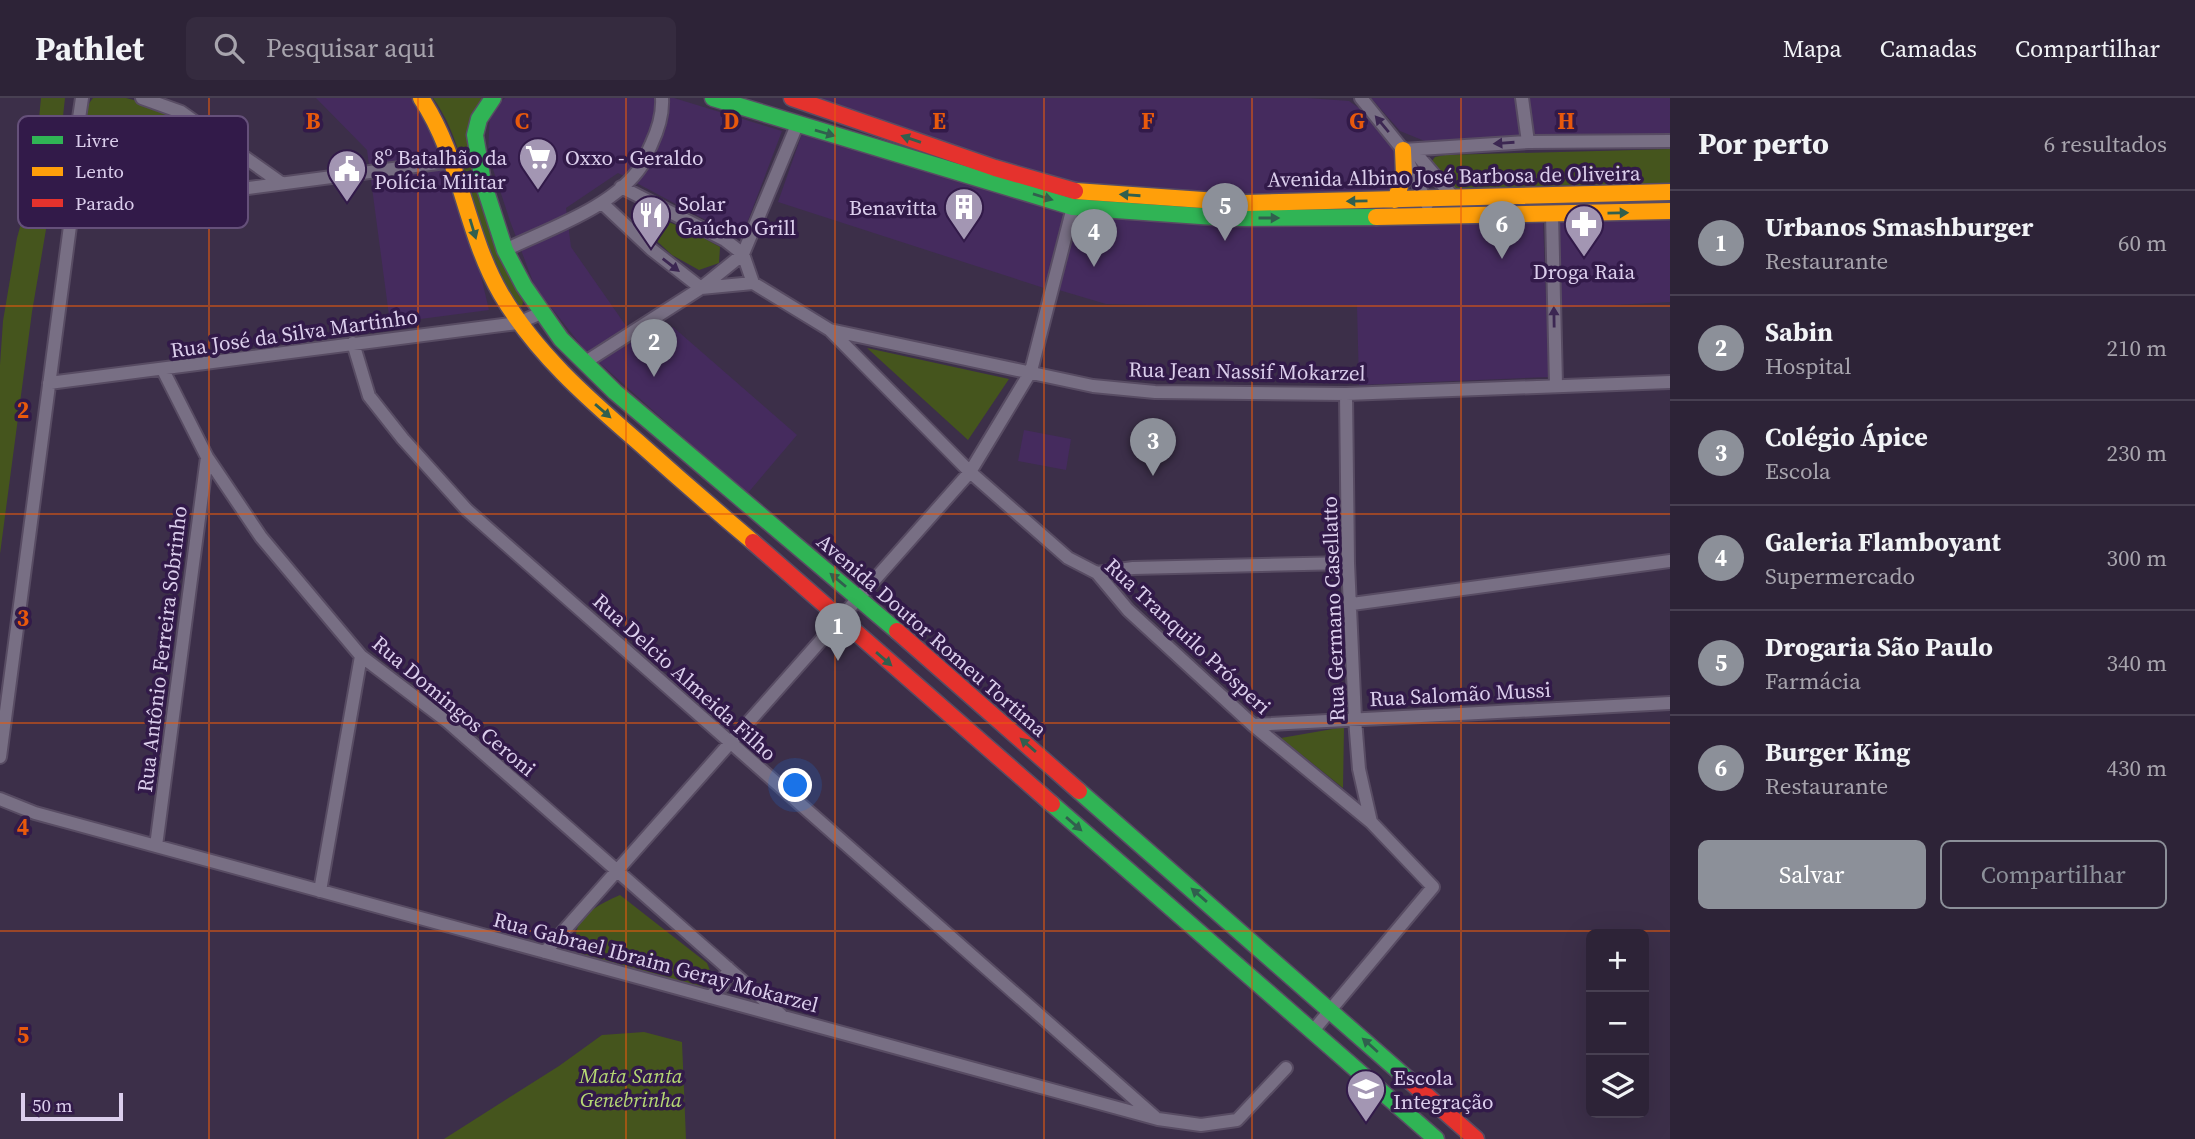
<!DOCTYPE html>
<html lang="pt">
<meta charset="utf-8">
<style>
body{margin:0;font-family:"Source Serif 4",serif;background:#352b3f;color:#f1f3f6}
.controls{position:absolute;right:21px;bottom:21px;display:grid;overflow:hidden;border-radius:10px;box-shadow:0 7px 28px #0002}
.controls button{width:63px;height:63px;display:grid;place-items:center;padding:0;border:0;border-bottom:2px solid #484052;background:#2d2337;color:#f1f3f6;font:35px sans-serif}
.scale{position:absolute;left:21px;bottom:18px;width:102px;box-sizing:border-box;padding-left:7px;border:4px solid #dbceec;border-top:0;font-size:19px;line-height:24px;white-space:nowrap;color:#dbceec;-webkit-text-stroke:5px #321a49;paint-order:stroke}
.you{position:absolute;left:796px;top:688px;width:24px;height:24px;margin:-18px;border:5px solid #fff;border-radius:50%;background:#1a73e8;box-shadow:0 0 0 10px #1a73e833}
.badge{display:grid;place-items:center;width:46px;height:46px;border-radius:50%;background:#8c9099;color:#fff;font-size:23px;font-weight:700}
.pin{position:absolute;translate:-50% -58px;filter:drop-shadow(0 2px 4px #0008)}
.pin::after{content:'';position:absolute;top:37px;width:24px;height:21px;background:inherit;clip-path:polygon(0 0,100% 0,50% 100%)}
.list{margin:0;padding:0;list-style:none}
h2{display:flex;justify-content:space-between;align-items:center;height:91px;margin:0;padding:0 28px;font-size:30px}
h2 small{font-size:23px;font-weight:400;color:#a7a4ad}
.list li{display:grid;grid-template-columns:46px 1fr auto;gap:21px;align-items:center;box-sizing:border-box;height:105px;padding:0 28px;border-top:2px solid #484052}
.list b{display:block;font-size:26px;white-space:nowrap}
.list p{margin:0;font-size:23px;white-space:nowrap;color:#a7a4ad}
.list em{font-size:23px;font-style:normal;color:#a7a4ad}
.actions{display:flex;gap:14px;padding:21px 28px}
.actions a{flex:1;padding:16px 0;border:2px solid #8c9099;border-radius:10px;text-align:center;font-size:24px;color:#8c9099}
.actions .main{background:#8c9099;color:#fff}
.icon{flex:none;width:38px;height:38px;fill:none;stroke:currentColor;stroke-width:2;stroke-linecap:round;stroke-linejoin:round}
.map{position:relative;flex:none;width:1670px;height:1041px;overflow:hidden}
header{display:flex;align-items:center;gap:42px;box-sizing:border-box;height:98px;padding:0 35px;background:#2d2337;border-bottom:2px solid #484052}
header strong{font-size:33px}
nav{display:flex;gap:38px;margin-inline-start:auto;font-size:24px}
.search{width:490px;height:63px;background:#352b3f;display:flex;align-items:center;gap:18px;box-sizing:border-box;padding:0 24px;border-radius:10px;color:#a7a4ad;font-size:26px}
main{display:flex}
aside{flex:1;background:#2d2337}
.map>svg:first-child{display:block}
.built{fill:#452b5e}
.green{fill:#45551d}
.lines{fill:none;stroke-linecap:round;stroke-linejoin:round}
.street-casing{stroke:#584c63;stroke-width:16}
.fast-casing{stroke:#584c63;stroke-width:19}
.slow-casing{stroke:#584c63;stroke-width:19}
.jam-casing{stroke:#584c63;stroke-width:19}
.street{stroke:#786f84;stroke-width:12}
.fast{stroke:#30b455;stroke-width:16}
.slow{stroke:#ff9f0a;stroke-width:16}
.jam{stroke:#e5322d;stroke-width:16}
.oneway{fill:#3c2752}
.oneway2{fill:#315f4e}
.grid{fill:none;stroke:#e8590c;stroke-width:2;stroke-opacity:0.55}
.labels{text-anchor:middle;dominant-baseline:central;stroke-width:7;stroke-linejoin:round;paint-order:stroke}
.poi-label{font-size:21px;fill:#dbceec;stroke:#321a49;text-anchor:start}
.street-label{font-size:21px;fill:#dbceec;stroke:#321a49}
.park-label{font-size:21px;font-style:italic;fill:#b6d974;stroke:#321a49}
.key{fill:#321a49;stroke:#65507a;stroke-width:2}
.key-label{font-size:19px;fill:#dbceec}
.grid-label{font-size:23px;text-anchor:middle;font-weight:bold;fill:#e8590c;stroke:#321a49;stroke-width:7;stroke-linejoin:round;paint-order:stroke}
</style>
<header>
<strong>Pathlet</strong>
<div class="search"><svg class="icon" aria-label="search" viewBox="0 0 24 24"><circle cx="10" cy="10" r="6"/><path d="M15 15l6 6"/></svg>Pesquisar aqui</div>
<nav><a>Mapa</a><a>Camadas</a><a>Compartilhar</a></nav>
</header>
<main>
<div class="map">
<svg width="1670" height="1041" viewBox="0 0 1670 1041">
<rect width="100%" height="100%" fill="#3c2f49"/>
<path class="built" d="M316,0H413L455,69L489,212L390,225L367,52Z
M505,0H674L782,33L741,141L618,75L566,110L571,149L624,225L639,241L673,229L797,337L747,396L584,251L535,189L510,123L488,56L490,14Z
M814,0H1308L1349,3L1366,15L1394,50L1395,74L1389,95L1265,100L1076,88Z
M1371,0H1670V36L1518,38L1427,44L1400,33Z
M803,33L1067,112L1047,191L778,104Z
M1077,116L1543,122L1549,279L1359,287L1357,207L1187,208L1106,206L1059,192Z
M1670,119V204L1560,210L1556,122Z
M1024,332L1071,341L1066,372L1018,363Z"/>
<path class="green" d="M41,0H65L59,55L32,214L0,456V267L3,223L17,140L33,82Z
M93,0C103,0 116,0 126,0C157,7 194,28 214,52C213,71 209,80 193,88L95,96L88,95L76,87C78,63 77,19 93,0Z
M433,0H482L471,21L523,204L522,208H518L514,204C502,177 488,150 479,123C465,81 459,36 433,0Z
M1670,51V87L1455,92L1432,63L1435,59L1445,57Z
M649,117L687,131L720,149L719,165L699,172L672,157L646,133Z
M867,250L1009,281L968,342Z
M1344,629L1343,690L1281,640Z
M620,797L707,865L711,875L710,882L704,888L695,889L583,859C562,825 593,809 620,797Z
M644,934L682,944L686,1041H444L559,968L602,937Z"/>
<g class="lines">
<g class="street-casing">
<path id="street" d="M142,0L181,14L281,85
M1361,0L1403,52L1427,106
M1522,0L1528,44
M1403,52L1528,44L1670,43
M1407,53L1419,59L1454,100
M621,89L725,142L743,156L753,185
M200,96C218,75 221,70 223,42
M602,105L651,151L701,190L753,185L830,232L970,374L1068,460L1097,475L1128,512L1253,627L1371,724L1433,789L1312,934
M70,108L203,96L453,63
M1552,116L1556,287
M505,152C548,131 615,109 642,67C645,61 648,53 651,47C658,32 663,16 662,0
M830,232L1093,288L1155,294L1346,296L1670,284
M353,245L369,298L403,341L467,412L1155,1019
M584,265L701,190L743,156L797,27
M163,272L207,359L261,439L361,558L448,624L781,917
M49,285L518,225L541,215
M1346,296L1348,465L1355,621L1359,671L1371,724
M1097,475L1133,470L1348,465
M1352,506L1670,463
M1253,627L1670,605
M0,659L70,128L71,74L82,0
M0,701L35,715L1158,1021L1201,1027L1237,1022L1286,970
M156,748L207,359
M320,793L361,558
M545,854L970,374L1031,273L1073,109
M710,899L723,887L728,870"/>
</g>
<g class="fast-casing">
<path id="fast" d="M493,0L479,21L475,37L483,84L505,152L524,188L561,241L615,294L897,533
M713,0L1073,109L1229,120L1376,119
M1079,693L1410,983
M1052,706L1436,1041"/>
</g>
<g class="slow-casing">
<path id="slow" d="M421,0C461,60 465,134 501,196C535,254 586,299 637,343C675,377 714,411 753,444
M1075,93L1246,105L1670,94
M1395,102L1404,77L1403,52
M1376,119L1670,113"/>
</g>
<g class="jam-casing">
<path id="jam" d="M792,0L995,70L1075,93
M753,444L1052,706
M897,533L1079,693
M1410,983L1476,1041"/>
</g>
<use href="#street" class="street"/>
<use href="#fast" class="fast"/>
<use href="#slow" class="slow"/>
<use href="#jam" class="jam"/>
</g>
<defs><path id="oneway-solid" d="M-6-.8H1V-3.2L6.5 0L1 3.2V.8H-6Z" transform="scale(1.75)"/></defs>
<g class="oneway">
<use href="#oneway-solid" transform="translate(1382 26) rotate(-130)"/>
<use href="#oneway-solid" transform="translate(1504 45) rotate(176)"/>
<use href="#oneway-solid" transform="translate(671 167) rotate(38)"/>
<use href="#oneway-solid" transform="translate(1554 219) rotate(-91)"/>
</g>
<g class="oneway2">
<use href="#oneway-solid" transform="translate(825 35) rotate(16)"/>
<use href="#oneway-solid" transform="translate(911 41) rotate(-161)"/>
<use href="#oneway-solid" transform="translate(1130 97) rotate(-176)"/>
<use href="#oneway-solid" transform="translate(1043 99) rotate(17)"/>
<use href="#oneway-solid" transform="translate(1357 103) rotate(179)"/>
<use href="#oneway-solid" transform="translate(1618 115) rotate(-1)"/>
<use href="#oneway-solid" transform="translate(1269 120)"/>
<use href="#oneway-solid" transform="translate(473 131) rotate(73)"/>
<use href="#oneway-solid" transform="translate(603 313) rotate(41)"/>
<use href="#oneway-solid" transform="translate(838 482) rotate(-140)"/>
<use href="#oneway-solid" transform="translate(884 561) rotate(41)"/>
<use href="#oneway-solid" transform="translate(1028 647) rotate(-139)"/>
<use href="#oneway-solid" transform="translate(1074 726) rotate(41)"/>
<use href="#oneway-solid" transform="translate(1199 797) rotate(-139)"/>
<use href="#oneway-solid" transform="translate(1370 947) rotate(-138)"/>
</g>
<path class="grid" d="M209,0V1041M418,0V1041M626,0V1041M835,0V1041M1044,0V1041M1252,0V1041M1461,0V1041M0,208H1670M0,416H1670M0,625H1670M0,833H1670"/>
<defs>
<g id="supermarket-pin" transform="scale(2.0125)"><path d="M0 17L-7.5 6A9.5 9.5 0 1 1 7.5 6Z" fill="#a396b3" stroke="#321a49"/><path d="M-6-5.5h2.5l.6 2H6L4.5 2H-2.5L-4.4-4H-6ZM-1.5 3.2a1.3 1.3 0 1 0 .1 0ZM3 3.2a1.3 1.3 0 1 0 .1 0Z" fill="#fff"/></g>
<g id="civic-pin" transform="scale(2.0125)"><path d="M0 17L-7.5 6A9.5 9.5 0 1 1 7.5 6Z" fill="#a396b3" stroke="#321a49"/><path d="M-.6-6.5H3V-4.5H.6V-3L4-1V1h2V6H-6V1h2V-1L-.6-3ZM-1.2 2.5V6h2.4V2.5Z" fill="#fff"/></g>
<g id="building-pin" transform="scale(2.0125)"><path d="M0 17L-7.5 6A9.5 9.5 0 1 1 7.5 6Z" fill="#a396b3" stroke="#321a49"/><path d="M-4-6H4V6H1V3H-1V6H-4ZM-2.5-4.3h1.7v1.8h-1.7ZM.8-4.3h1.7v1.8H.8ZM-2.5-1h1.7V.8h-1.7ZM.8-1h1.7V.8H.8Z" fill="#fff"/></g>
<g id="restaurant-pin" transform="scale(2.0125)"><path d="M0 17L-7.5 6A9.5 9.5 0 1 1 7.5 6Z" fill="#a396b3" stroke="#321a49"/><path d="M-5-6h1v4h1v-4h1v4h1v-4h1v5L-1.5 .5V6h-2V.5L-5-1ZM5-6V6H3V1.5H1.5Q1.5-4 5-6Z" fill="#fff"/></g>
<g id="pharmacy-pin" transform="scale(2.0125)"><path d="M0 17L-7.5 6A9.5 9.5 0 1 1 7.5 6Z" fill="#a396b3" stroke="#321a49"/><path d="M-2-6h4v4h4v4h-4v4h-4v-4h-4v-4h4Z" fill="#fff"/></g>
<g id="school-pin" transform="scale(2.0125)"><path d="M0 17L-7.5 6A9.5 9.5 0 1 1 7.5 6Z" fill="#a396b3" stroke="#321a49"/><path d="M0-5L7-2L0 1L-7-2ZM-4 1L0 2.5L4 1V4Q0 6-4 4Z" fill="#fff"/></g>
</defs>
<g fill-rule="evenodd">
<use href="#supermarket-pin" x="538" y="59"/>
<use href="#civic-pin" x="347" y="71"/>
<use href="#building-pin" x="964" y="109"/>
<use href="#restaurant-pin" x="651" y="117"/>
<use href="#pharmacy-pin" x="1584" y="126"/>
<use href="#school-pin" x="1366" y="991"/>
</g>
<g class="labels">
<g class="poi-label">
<text x="374" y="59">8º Batalhão da<tspan x="374" dy="24">Polícia Militar</tspan></text>
<text x="565" y="59">Oxxo - Geraldo</text>
<text x="678" y="105">Solar<tspan x="678" dy="24">Gaúcho Grill</tspan></text>
<text x="937" y="109" text-anchor="end">Benavitta</text>
<text x="1584" y="173" text-anchor="middle">Droga Raia</text>
<text x="1393" y="979">Escola<tspan x="1393" dy="24">Integração</tspan></text>
</g>
<g class="street-label">
<text transform="translate(1454 78) rotate(-1)">Avenida Albino José Barbosa de Oliveira</text>
<text transform="translate(294 235) rotate(-8)">Rua José da Silva Martinho</text>
<text transform="translate(1247 273) rotate(1)">Rua Jean Nassif Mokarzel</text>
<text transform="translate(1333 511) rotate(-92)">Rua Germano Casellatto</text>
<text transform="translate(932 537) rotate(41)">Avenida Doutor Romeu Tortima</text>
<text transform="translate(1188 538) rotate(43)">Rua Tranquilo Prósperi</text>
<text transform="translate(162 551) rotate(-83)">Rua Antônio Ferreira Sobrinho</text>
<text transform="translate(685 579) rotate(42)">Rua Delcio Almeida Filho</text>
<text transform="translate(1460 596) rotate(-3)">Rua Salomão Mussi</text>
<text transform="translate(454 608) rotate(40)">Rua Domingos Ceroni</text>
<text transform="translate(656 864) rotate(15)">Rua Gabrael Ibraim Geray Mokarzel</text>
</g>
<g class="park-label">
<text x="631" y="977">Mata Santa<tspan x="631" dy="24">Genebrinha</tspan></text>
</g>
</g>
<rect x="18" y="18" width="230" height="112" rx="10" class="key"/>
<rect x="32" y="38" width="31" height="8" fill="#30b455"/>
<rect x="32" y="69" width="31" height="9" fill="#ff9f0a"/>
<rect x="32" y="101" width="31" height="8" fill="#e5322d"/>
<g class="key-label">
<text x="75" y="49">Livre</text>
<text x="75" y="80">Lento</text>
<text x="75" y="112">Parado</text>
</g>
<g class="grid-label">
<text x="313" y="31">B</text>
<text x="522" y="31">C</text>
<text x="731" y="31">D</text>
<text x="939" y="31">E</text>
<text x="1148" y="31">F</text>
<text x="1357" y="31">G</text>
<text x="1566" y="31">H</text>
<text x="23" y="320">2</text>
<text x="23" y="528">3</text>
<text x="23" y="737">4</text>
<text x="23" y="945">5</text>
</g>
</svg>
<div class="controls">
<button>+</button>
<button>−</button>
<button><svg class="icon" aria-label="layers" viewBox="0 0 24 24"><path d="M12 4l9 5-9 5-9-5zM3 14l9 5 9-5"/></svg></button>
</div>
<div class="scale">50 m</div>
<div class="you"></div>
<div class="pin badge" style="left:838px;top:563px">1</div>
<div class="pin badge" style="left:654px;top:279px">2</div>
<div class="pin badge" style="left:1153px;top:378px">3</div>
<div class="pin badge" style="left:1094px;top:169px">4</div>
<div class="pin badge" style="left:1225px;top:143px">5</div>
<div class="pin badge" style="left:1502px;top:161px">6</div>
</div>
<aside>
<h2>Por perto<small>6 resultados</small></h2>
<ul class="list">
<li><span class="badge">1</span><div><b>Urbanos Smashburger</b><p>Restaurante</p></div><em>60 m</em></li>
<li><span class="badge">2</span><div><b>Sabin</b><p>Hospital</p></div><em>210 m</em></li>
<li><span class="badge">3</span><div><b>Colégio Ápice</b><p>Escola</p></div><em>230 m</em></li>
<li><span class="badge">4</span><div><b>Galeria Flamboyant</b><p>Supermercado</p></div><em>300 m</em></li>
<li><span class="badge">5</span><div><b>Drogaria São Paulo</b><p>Farmácia</p></div><em>340 m</em></li>
<li><span class="badge">6</span><div><b>Burger King</b><p>Restaurante</p></div><em>430 m</em></li>
</ul>
<div class="actions"><a class="main">Salvar</a><a>Compartilhar</a></div>
</aside>
</main>
